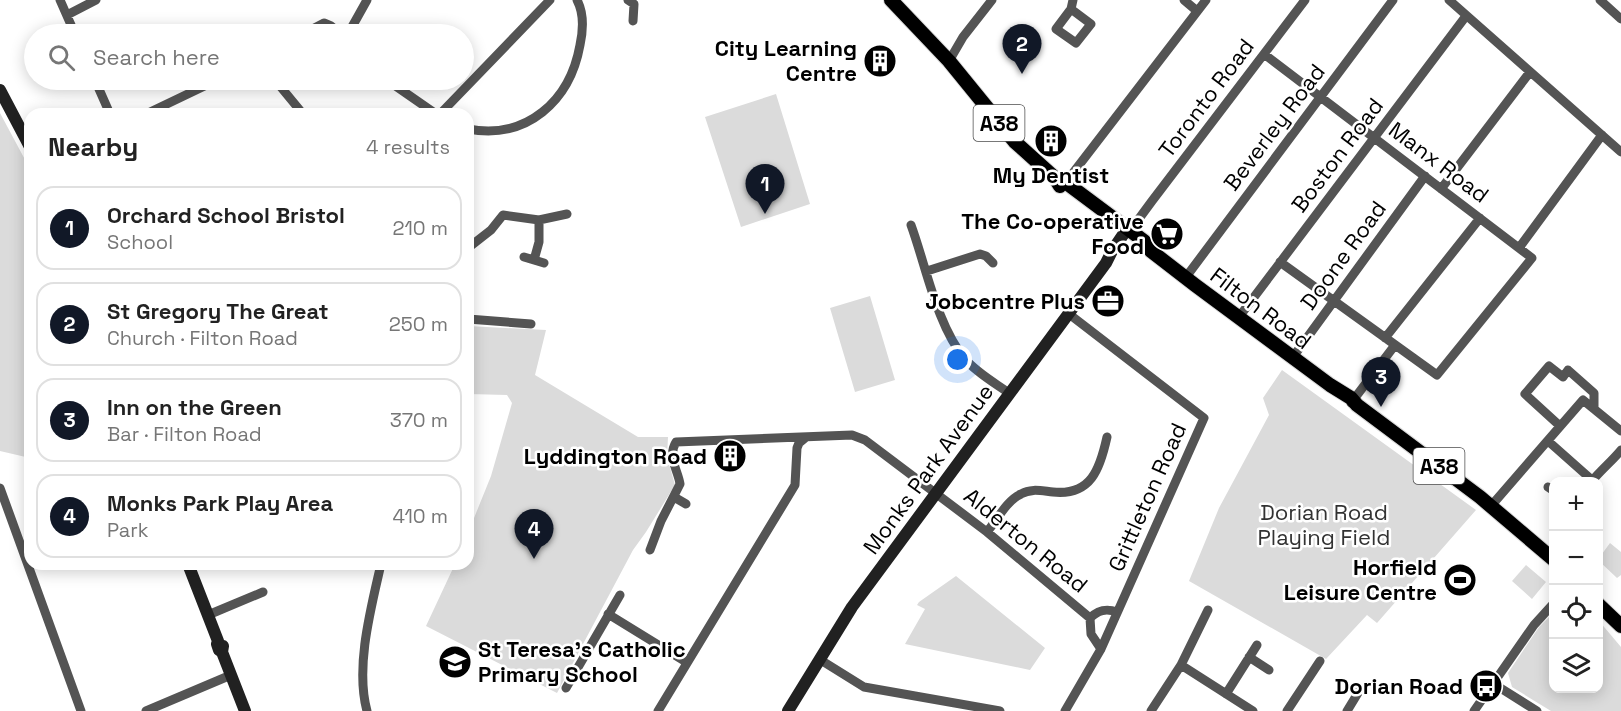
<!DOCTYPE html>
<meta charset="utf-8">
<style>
body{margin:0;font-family:"Space Grotesk",sans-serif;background:#f6f6f6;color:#222}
.controls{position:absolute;right:18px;bottom:18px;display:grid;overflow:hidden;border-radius:12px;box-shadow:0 3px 15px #0003}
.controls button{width:54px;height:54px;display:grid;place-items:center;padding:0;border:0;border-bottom:2px solid #e0e0e0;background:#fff;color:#222;font:30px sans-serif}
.you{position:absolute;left:958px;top:360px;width:21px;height:21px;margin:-15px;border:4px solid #fff;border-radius:50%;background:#1a73e8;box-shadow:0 0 0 9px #1a73e833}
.badge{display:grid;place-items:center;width:39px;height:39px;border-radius:50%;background:#111827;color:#fff;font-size:20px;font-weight:700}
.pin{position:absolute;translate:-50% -50px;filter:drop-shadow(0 2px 3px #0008)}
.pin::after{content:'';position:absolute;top:32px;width:21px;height:18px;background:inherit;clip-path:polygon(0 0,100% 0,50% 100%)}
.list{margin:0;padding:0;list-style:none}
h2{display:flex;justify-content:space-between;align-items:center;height:78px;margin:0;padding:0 24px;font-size:26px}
h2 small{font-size:20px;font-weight:400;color:#767676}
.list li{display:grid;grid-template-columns:39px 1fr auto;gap:18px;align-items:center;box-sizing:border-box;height:84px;margin:0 12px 12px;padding:0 12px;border:2px solid #e0e0e0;border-radius:18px}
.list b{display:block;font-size:22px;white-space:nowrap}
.list p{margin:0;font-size:20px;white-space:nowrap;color:#767676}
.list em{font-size:20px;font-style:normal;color:#767676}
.icon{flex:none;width:33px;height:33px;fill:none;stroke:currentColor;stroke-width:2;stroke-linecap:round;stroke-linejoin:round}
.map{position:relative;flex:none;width:1621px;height:711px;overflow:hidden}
.search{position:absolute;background:#fff;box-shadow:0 3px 15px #0003;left:24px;top:24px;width:450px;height:66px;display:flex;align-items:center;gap:15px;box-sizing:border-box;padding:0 21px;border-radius:33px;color:#767676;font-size:22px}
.panel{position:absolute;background:#fff;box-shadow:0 3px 15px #0003;left:24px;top:108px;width:450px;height:462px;border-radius:18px}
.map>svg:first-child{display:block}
.green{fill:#dbdbdb}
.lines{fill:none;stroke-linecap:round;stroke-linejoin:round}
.primary-casing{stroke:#dbdbdb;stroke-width:16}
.street{stroke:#545454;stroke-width:9}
.secondary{stroke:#212121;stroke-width:12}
.primary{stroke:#000;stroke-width:14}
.labels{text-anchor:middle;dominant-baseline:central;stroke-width:5;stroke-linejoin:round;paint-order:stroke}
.shield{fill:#fff;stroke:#4c4c4c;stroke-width:1.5}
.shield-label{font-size:21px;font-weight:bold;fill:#000}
.poi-label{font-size:22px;font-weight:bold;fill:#000;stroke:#fff;text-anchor:end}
.street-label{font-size:22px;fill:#000;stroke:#fff}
.park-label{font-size:22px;fill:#323232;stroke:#fff}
</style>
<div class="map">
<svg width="1621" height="711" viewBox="0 0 1621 711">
<rect width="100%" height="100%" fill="#fff"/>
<path class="green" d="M776,94L810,204L741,227L705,117Z
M0,113L30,169V458L0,451Z
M870,296L895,380L855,392L830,308Z
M468,326L546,330L535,375L638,437H668L667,457L675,485L646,532L633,550L557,693L426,626L455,564H468V533L491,476L512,403L507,395L468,394Z
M1282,370L1476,510L1377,623L1367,615L1326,659L1189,581L1219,508L1269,415L1263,398Z
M1610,543L1621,552V575L1617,578L1599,561V558Z
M1526,565L1546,582L1532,599L1512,581Z
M956,576L1045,648L1030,670L905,644L925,609L917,605L919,602Z
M1553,613L1554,688H1598L1599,621L1621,647V711H1551L1512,687L1508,673L1539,627Z"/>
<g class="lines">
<g class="primary-casing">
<path id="primary" d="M891,0L949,61L1015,142L1055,178L1060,186
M1055,178L1061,179L1144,241L1151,251L1195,285L1330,385L1351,398L1357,405L1480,497L1554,560
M1598,604L1621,626"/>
</g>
<path class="street" d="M60,0L75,34
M628,0L634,4L633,21
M1184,0L1197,11
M1449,0L1621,152
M1600,0L1621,19
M1071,9L1091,24L1076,43L1056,29L1071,9L1073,0
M67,15L96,0
M303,34L324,23L331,26L341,34
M348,34L367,0
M1264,54L1532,258L1437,375L1280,262
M949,61L963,37L992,0
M95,80L110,114
M275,80L303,114
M387,80L436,114
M146,114L217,80
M440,114L550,0
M468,129C527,140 570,101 580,45C583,31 584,13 577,0
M1066,182L1206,0
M1441,189L1530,72
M911,225C926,266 937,326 965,359C977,373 995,383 1009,393
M1127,229L1138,220L1152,201L1305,0
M468,248L491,230L503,215L539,220L567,214
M1519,248L1602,135
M524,257L544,263
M534,260L539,242V220
M927,271L980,254L986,256L993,263
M1186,277L1393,0
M468,280V294
M1239,317L1466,16
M468,319L531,324
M1385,338L1480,218
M1293,357L1425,176
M1351,403L1395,345
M1560,426L1525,394L1549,366L1563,377L1568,370L1594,393V409
M1548,441L1592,480
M1591,482C1601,470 1612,461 1621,450
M1548,487L1554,491
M0,488L81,711
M674,497L686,504
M1491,506L1583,400L1621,431
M987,532C997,520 1007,500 1021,494C1031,488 1042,491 1053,492C1091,496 1100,469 1107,437
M650,550L661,521L680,484C678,470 667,457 676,442L852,435L865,440L987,532L1090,618
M608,614L686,662
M208,615L263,592
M1101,649L1091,634L1090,618C1098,610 1106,608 1117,612
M1249,657L1269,670
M819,659L864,687L1000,711
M1181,665L1253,711
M1494,684L1537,711
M566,688L620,595
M1226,694L1257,645
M146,711L231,675
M367,711C355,667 371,608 381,564
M658,711L795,485L797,448L799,443L805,438
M1065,711L1101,649L1204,418L1069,314
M1151,711L1181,665L1208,610
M1287,711L1320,661
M1347,711L1361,688
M1474,711L1534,625L1554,603"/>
<path class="secondary" d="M0,90L30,147
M188,564L218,641L217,644L219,650L222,652
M223,646L222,652L245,711
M788,711L852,607L1106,263L1112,251L1127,229"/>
<use href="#primary" class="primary"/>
</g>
<defs>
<g id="building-disc" transform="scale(1.725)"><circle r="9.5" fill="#000" stroke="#fff"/><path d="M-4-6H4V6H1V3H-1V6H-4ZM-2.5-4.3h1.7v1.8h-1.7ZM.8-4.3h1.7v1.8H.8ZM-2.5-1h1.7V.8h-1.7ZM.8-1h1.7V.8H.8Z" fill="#fff"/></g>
<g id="supermarket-disc" transform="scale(1.725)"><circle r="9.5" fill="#000" stroke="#fff"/><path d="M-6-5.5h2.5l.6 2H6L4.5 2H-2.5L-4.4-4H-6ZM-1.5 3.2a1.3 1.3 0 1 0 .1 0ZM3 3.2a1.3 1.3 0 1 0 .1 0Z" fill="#fff"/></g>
<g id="office-disc" transform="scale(1.725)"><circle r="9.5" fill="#000" stroke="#fff"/><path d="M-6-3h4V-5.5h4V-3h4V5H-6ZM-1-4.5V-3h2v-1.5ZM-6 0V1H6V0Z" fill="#fff"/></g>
<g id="stadium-disc" transform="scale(1.725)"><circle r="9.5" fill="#000" stroke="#fff"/><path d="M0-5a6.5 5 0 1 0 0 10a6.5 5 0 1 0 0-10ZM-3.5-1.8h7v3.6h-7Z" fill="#fff"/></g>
<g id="school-disc" transform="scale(1.725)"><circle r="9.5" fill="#000" stroke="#fff"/><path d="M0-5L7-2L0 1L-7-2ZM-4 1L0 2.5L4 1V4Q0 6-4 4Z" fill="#fff"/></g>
<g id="bus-disc" transform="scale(1.725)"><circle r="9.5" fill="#000" stroke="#fff"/><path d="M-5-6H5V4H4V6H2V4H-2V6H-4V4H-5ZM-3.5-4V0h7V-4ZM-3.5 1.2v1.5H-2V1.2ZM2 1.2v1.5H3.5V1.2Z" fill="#fff"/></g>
</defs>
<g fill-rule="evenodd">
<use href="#building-disc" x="880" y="61"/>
<use href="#building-disc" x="1051" y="141"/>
<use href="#supermarket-disc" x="1167" y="234"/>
<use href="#office-disc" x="1108" y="301"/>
<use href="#building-disc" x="730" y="456"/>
<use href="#stadium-disc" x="1460" y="580"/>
<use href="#school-disc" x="455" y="662"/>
<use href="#bus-disc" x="1486" y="686"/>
</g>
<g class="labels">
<g class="shield">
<rect x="973.5" y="105" width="51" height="36" rx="4.5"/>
<rect x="1413.5" y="448" width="51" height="36" rx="4.5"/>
</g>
<g class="shield-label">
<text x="999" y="123">A38</text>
<text x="1439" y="466">A38</text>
</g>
<g class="poi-label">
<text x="857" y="48">City Learning<tspan x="857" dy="25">Centre</tspan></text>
<text x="1051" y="175" text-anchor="middle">My Dentist</text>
<text x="1144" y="221">The Co-operative<tspan x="1144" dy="25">Food</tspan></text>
<text x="1085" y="301">Jobcentre Plus</text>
<text x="707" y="456">Lyddington Road</text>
<text x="1437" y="567">Horfield<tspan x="1437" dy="25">Leisure Centre</tspan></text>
<text x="478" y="649" text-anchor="start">St Teresa's Catholic<tspan x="478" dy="25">Primary School</tspan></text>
<text x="1463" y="686">Dorian Road</text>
</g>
<g class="street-label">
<text transform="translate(1206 98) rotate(-53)">Toronto Road</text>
<text transform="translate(1274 127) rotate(-53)">Beverley Road</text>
<text transform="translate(1337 155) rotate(-53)">Boston Road</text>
<text transform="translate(1439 162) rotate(37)">Manx Road</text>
<text transform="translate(1343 255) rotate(-54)">Doone Road</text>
<text transform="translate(1261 308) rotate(37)">Filton Road</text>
<text transform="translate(928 469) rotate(-54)">Monks Park Avenue</text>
<text transform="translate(1147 497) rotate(-66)">Grittleton Road</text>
<text transform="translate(1026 540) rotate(39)">Alderton Road</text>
</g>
<g class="park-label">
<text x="1324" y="512">Dorian Road<tspan x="1324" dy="25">Playing Field</tspan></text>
</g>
</g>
</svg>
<div class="controls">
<button>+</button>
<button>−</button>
<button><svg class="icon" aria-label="locate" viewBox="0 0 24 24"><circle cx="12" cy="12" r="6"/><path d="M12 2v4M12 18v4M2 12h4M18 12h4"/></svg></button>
<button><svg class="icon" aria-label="layers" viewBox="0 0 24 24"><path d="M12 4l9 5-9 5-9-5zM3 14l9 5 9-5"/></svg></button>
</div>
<div class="you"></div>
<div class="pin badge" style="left:765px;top:214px">1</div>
<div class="pin badge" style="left:1022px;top:74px">2</div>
<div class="pin badge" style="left:1381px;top:407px">3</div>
<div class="pin badge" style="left:534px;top:559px">4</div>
<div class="search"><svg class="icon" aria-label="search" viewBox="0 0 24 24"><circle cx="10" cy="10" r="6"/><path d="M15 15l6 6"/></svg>Search here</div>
<section class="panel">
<h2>Nearby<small>4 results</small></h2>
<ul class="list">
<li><span class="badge">1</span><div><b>Orchard School Bristol</b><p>School</p></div><em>210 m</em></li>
<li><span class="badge">2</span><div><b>St Gregory The Great</b><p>Church · Filton Road</p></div><em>250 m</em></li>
<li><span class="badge">3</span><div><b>Inn on the Green</b><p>Bar · Filton Road</p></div><em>370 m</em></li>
<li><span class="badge">4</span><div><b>Monks Park Play Area</b><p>Park</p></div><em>410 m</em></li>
</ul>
</section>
</div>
